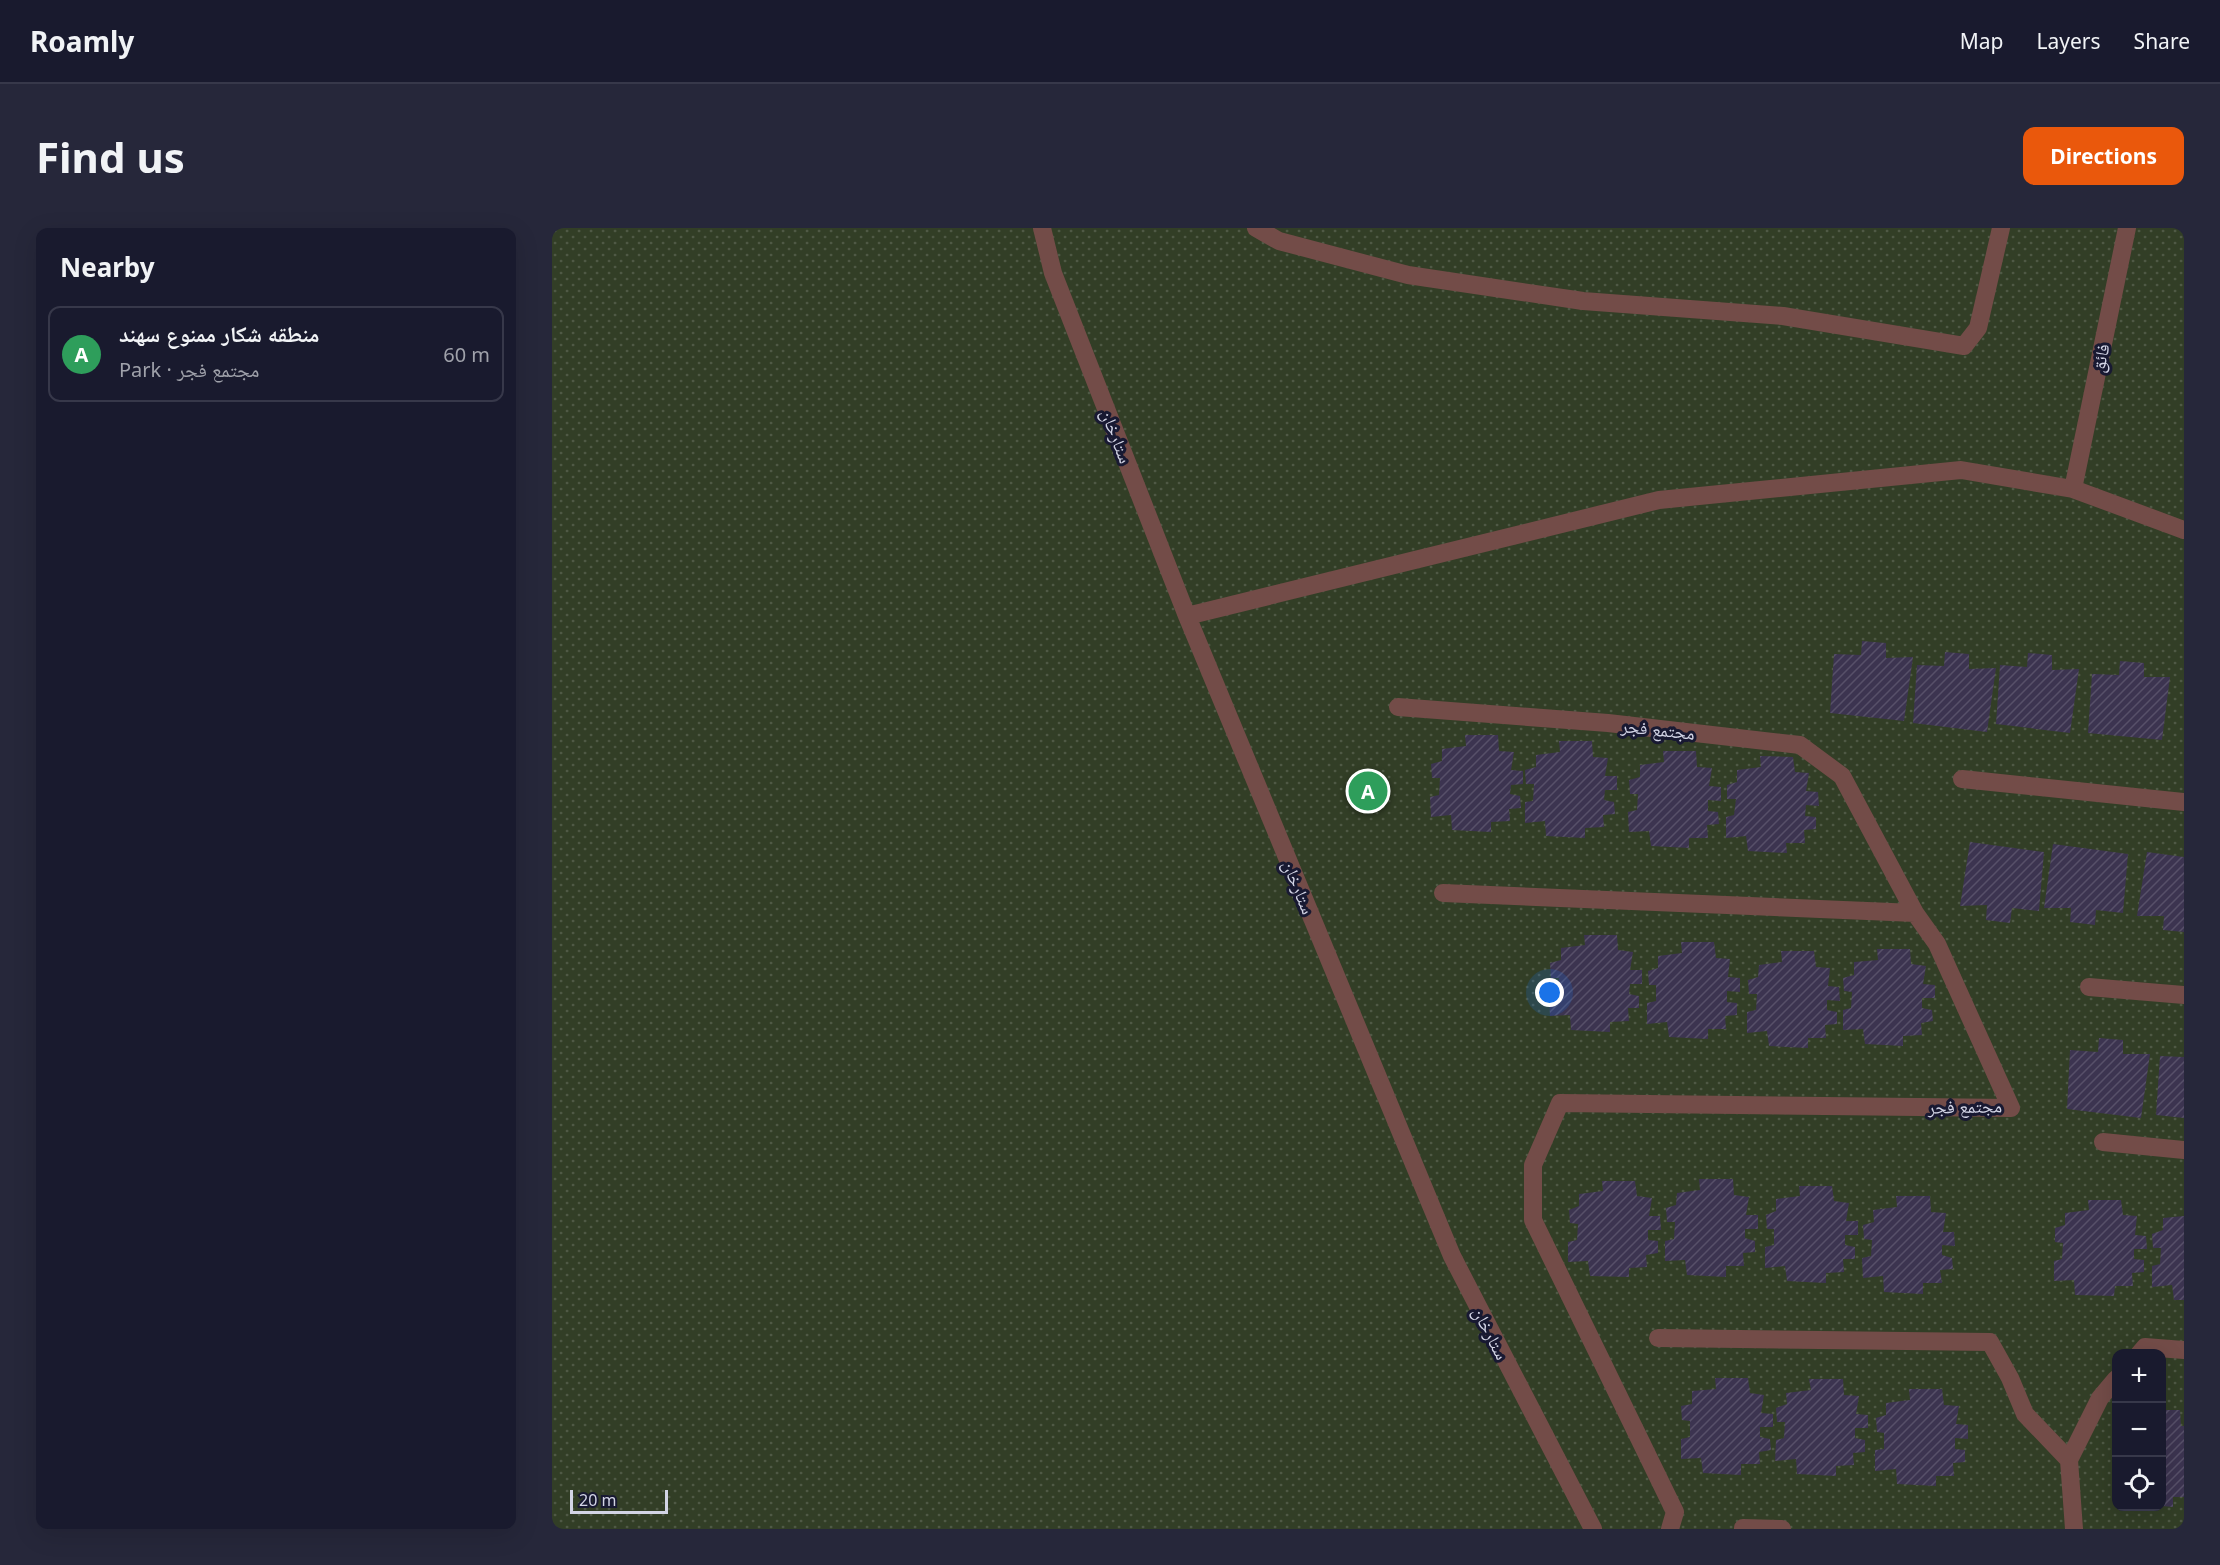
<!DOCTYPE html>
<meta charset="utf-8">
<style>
body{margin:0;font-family:"Noto Sans","Noto Naskh Arabic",sans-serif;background:#26273a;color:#f1f3f6}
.controls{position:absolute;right:18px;bottom:18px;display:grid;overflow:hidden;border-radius:12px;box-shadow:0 6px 24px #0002}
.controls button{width:54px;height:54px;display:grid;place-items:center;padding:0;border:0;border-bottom:2px solid #37384a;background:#191a2e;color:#f1f3f6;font:30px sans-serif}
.scale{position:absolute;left:18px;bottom:15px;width:98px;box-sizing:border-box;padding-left:6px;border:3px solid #d2d4e5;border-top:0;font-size:16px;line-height:21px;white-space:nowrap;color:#d2d4e5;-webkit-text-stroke:4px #181932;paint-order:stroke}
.you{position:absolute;left:998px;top:765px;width:21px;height:21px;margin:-15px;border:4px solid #fff;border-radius:50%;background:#1a73e8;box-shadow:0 0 0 9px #1a73e833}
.badge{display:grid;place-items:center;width:39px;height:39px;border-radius:50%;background:#ea580c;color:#fff;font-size:20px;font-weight:700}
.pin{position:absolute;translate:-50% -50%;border:3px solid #fff;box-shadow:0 2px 6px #0006}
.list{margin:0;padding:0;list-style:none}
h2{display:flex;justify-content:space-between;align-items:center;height:78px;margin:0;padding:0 24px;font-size:26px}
h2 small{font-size:20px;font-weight:400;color:#9fa1aa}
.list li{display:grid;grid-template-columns:39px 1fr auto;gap:18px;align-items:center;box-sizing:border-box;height:96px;margin:0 12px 12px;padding:0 12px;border:2px solid #37384a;border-radius:12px}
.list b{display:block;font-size:22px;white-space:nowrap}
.list p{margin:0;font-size:20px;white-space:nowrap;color:#9fa1aa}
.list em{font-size:20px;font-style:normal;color:#9fa1aa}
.icon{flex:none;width:33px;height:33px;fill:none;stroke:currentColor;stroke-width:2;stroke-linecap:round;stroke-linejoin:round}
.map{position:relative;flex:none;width:1632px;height:1301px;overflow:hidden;border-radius:12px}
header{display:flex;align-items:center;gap:36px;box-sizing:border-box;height:84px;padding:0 30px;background:#191a2e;border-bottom:2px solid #37384a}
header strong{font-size:28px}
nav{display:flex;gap:33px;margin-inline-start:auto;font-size:21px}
.intro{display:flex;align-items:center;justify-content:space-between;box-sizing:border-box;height:144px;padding:0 36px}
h1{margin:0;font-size:42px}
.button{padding:15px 27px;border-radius:12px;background:#ea580c;color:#fff;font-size:21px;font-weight:700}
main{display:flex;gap:36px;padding:0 36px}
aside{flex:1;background:#191a2e;border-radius:12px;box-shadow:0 6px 24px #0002}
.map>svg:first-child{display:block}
.park{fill:url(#park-dots);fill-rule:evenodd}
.building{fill:url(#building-hatch)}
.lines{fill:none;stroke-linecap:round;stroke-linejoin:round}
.minor{stroke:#734c48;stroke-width:18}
.labels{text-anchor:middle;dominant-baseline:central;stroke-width:6;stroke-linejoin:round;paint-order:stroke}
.street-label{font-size:18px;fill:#d2d4e5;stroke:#181932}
</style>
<header>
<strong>Roamly</strong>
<nav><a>Map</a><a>Layers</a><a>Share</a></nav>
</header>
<div class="intro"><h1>Find us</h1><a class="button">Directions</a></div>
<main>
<aside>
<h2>Nearby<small></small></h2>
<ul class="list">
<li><span class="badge" style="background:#2e9e5b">A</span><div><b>منطقه شکار ممنوع سهند</b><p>Park · مجتمع فجر</p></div><em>60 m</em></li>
</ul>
</aside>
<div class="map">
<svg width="1632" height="1301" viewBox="0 0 1632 1301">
<defs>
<pattern id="park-dots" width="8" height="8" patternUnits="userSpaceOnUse" patternTransform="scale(1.5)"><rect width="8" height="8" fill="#323e26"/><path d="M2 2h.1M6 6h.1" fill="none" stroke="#4f5945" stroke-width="1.8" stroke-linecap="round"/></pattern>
<pattern id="building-hatch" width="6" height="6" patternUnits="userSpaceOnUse" patternTransform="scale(1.5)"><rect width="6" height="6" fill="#3c3450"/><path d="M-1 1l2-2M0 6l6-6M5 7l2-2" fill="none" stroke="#575069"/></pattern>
</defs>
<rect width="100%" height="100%" fill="#21233d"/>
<path class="park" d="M0,0H1632V1301H0ZM1564,1126H1610V1278H1564Z"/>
<path class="building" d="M1310,413L1334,415V430L1361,429L1352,493L1278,485L1282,426L1309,427Z
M1393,424L1417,426V441L1444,440L1435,504L1361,495L1365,437L1392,438Z
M1476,425L1500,427V442L1527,441L1518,505L1444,496L1448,437L1475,439Z
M1568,433L1592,435V449H1618L1610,512L1536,505L1540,446L1567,447Z
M913,507H946L947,523L962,524L959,542L971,543V556L959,557L958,566L968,568L969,580L957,581L958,593L939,594V604L900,602L899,587L879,589L878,569L887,567L888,550H880L879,536L890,533V521L914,518Z
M1007,513H1040L1041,529L1056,530L1053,548H1065V562H1053L1052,572L1062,574L1063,586L1051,587L1052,599L1033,600V610L994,608L993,593L973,595V574L981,573L982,556H974L973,542L984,539V527L1008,524Z
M1111,523H1144L1145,539L1160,540L1157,558L1169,559V573L1156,572V583L1166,584L1167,596L1155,597L1156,610H1137V620L1099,618L1097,603L1077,604L1076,584L1085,582L1086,566H1078L1077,552L1088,549V537L1112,534Z
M1208,528L1241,529L1243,544L1257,545L1254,563L1266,564L1267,578L1254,577L1253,588L1264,589V601L1252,602L1253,615H1234L1235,625L1196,623L1194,608L1174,610V589L1182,587L1184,571H1175V557L1185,554V542L1209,539Z
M1418,614L1492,624L1487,683L1460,680L1458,695L1434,692L1435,677L1408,678Z
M1501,616L1576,626L1571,685L1544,682L1543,697L1518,694L1519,680H1492Z
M1595,624L1632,629V704L1611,702L1612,688H1585Z
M1032,707H1065L1066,722L1081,724L1078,742H1090V756H1078L1077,766L1087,768V780H1076L1077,793L1058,794V804L1019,802L1018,787L998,788L997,768L1006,766L1007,750H999L998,735L1009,732V720L1033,717Z
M1129,714H1162L1164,730L1178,731L1176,749L1188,750V764L1175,763V774L1185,775V787L1173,788L1174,801H1156V811L1117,809L1115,794L1095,796V775L1104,773V757H1097L1096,743L1106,740V728L1130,725Z
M1325,721H1358L1359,736L1374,738L1371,756L1383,757V770H1370V780L1380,782L1381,793L1369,795L1370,807L1351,808V818L1313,816L1311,801L1291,802V782L1299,780L1300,764L1292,763L1291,750L1302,747V734L1326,732Z
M1229,723H1262L1264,739L1278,740L1276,758L1287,759L1288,773L1275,772V782L1285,784V796L1273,797L1274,810H1256V820L1217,818L1215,803L1195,805V784L1204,782L1205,766H1197L1196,752L1206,749L1207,737L1230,734Z
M1547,810L1571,812V826H1598L1589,890L1515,881L1518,822L1546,824Z
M1608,828L1632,829V890L1604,887Z
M1147,951H1181L1182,967L1197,969L1194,987H1206V1001H1193V1010L1203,1013V1024L1191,1025L1192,1038H1174V1049L1135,1047L1133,1032L1113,1033V1013L1122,1011L1123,994H1115L1114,980L1124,977L1125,965L1148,962Z
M1050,953H1083L1085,968L1100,970L1097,988H1108L1109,1002H1096V1012L1106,1013V1025L1094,1027L1095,1039L1077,1040V1049L1038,1048L1036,1033L1016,1034V1014L1025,1012L1026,996L1018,995L1017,982L1027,978V966L1051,963Z
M1247,958H1280L1282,973L1297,975L1294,993H1306V1007H1293V1017L1303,1019V1031H1291L1292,1044L1274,1045V1055L1235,1053L1233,1038L1213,1040V1019L1222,1017V1001H1215L1214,987L1224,983V971L1248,968Z
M1344,968H1378L1379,984L1394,985L1391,1004H1402L1403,1018L1390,1017V1027L1400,1030L1401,1041L1388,1042L1390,1055H1371V1066L1332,1064L1331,1048L1311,1050L1310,1030L1319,1028L1320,1012L1312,1011L1311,997L1322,994L1321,982L1345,979Z
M1536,972H1569L1571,987L1585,988L1583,1007L1594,1008L1595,1021H1582V1031L1592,1032V1044L1580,1045L1581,1058H1563L1562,1068L1523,1067L1522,1052L1502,1053V1033L1510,1031L1511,1015L1503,1014V1000L1513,997V985L1537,982Z
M1632,988V1072H1622L1620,1057L1600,1059V1038L1608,1036L1609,1020H1601L1600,1006L1611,1002V990Z
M1163,1150H1196L1198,1165L1212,1167L1209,1185L1221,1186V1199H1208V1209L1218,1211L1219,1222L1207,1224L1208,1236H1189V1247L1151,1245L1149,1230L1129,1231V1211L1138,1209V1193L1130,1192L1129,1178L1140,1176V1163L1164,1161Z
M1257,1151H1291L1292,1167L1307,1168L1304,1186L1316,1187V1200H1303V1210L1313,1212V1224L1301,1225L1302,1237L1284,1238V1248L1245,1246L1244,1231L1223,1233L1224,1212L1232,1210L1233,1194H1225L1224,1180L1235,1176L1234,1165L1259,1162Z
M1357,1161H1390L1392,1177L1407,1178L1404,1196L1416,1197V1211L1403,1210V1221L1413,1222V1234L1401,1235L1402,1248H1384V1258L1345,1256L1344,1241L1323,1243V1222L1332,1221V1205L1325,1204L1324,1190L1334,1187V1175L1358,1172Z
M1610,1182H1628L1629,1198H1632V1269H1621V1279L1610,1278Z
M1564,1210V1225H1562L1561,1211Z
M1564,1243V1263L1560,1264V1244Z"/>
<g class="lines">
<path class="minor" d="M490,0L501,45L635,388L900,1028L1041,1301
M704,0L727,13L856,47L1031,73L1231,88L1412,118L1426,100L1449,0
M1521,261L1575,0
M635,388L1107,272L1409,242L1521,261L1632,302
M846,479L1056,495L1248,517L1290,548L1363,685L1385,716L1459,880L1008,875L981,937V992L1123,1284L1118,1301
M1410,551L1632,574
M891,665L1363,685
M1537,759L1632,767
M1551,914L1632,922
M1106,1110L1438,1114L1458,1150L1473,1186L1517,1232
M1587,1126L1593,1119L1632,1122
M1191,1300L1230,1301
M1522,1301L1517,1232L1548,1170L1564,1151"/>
</g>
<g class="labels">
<g class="street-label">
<text transform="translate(1548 130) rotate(-78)">فائق</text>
<text transform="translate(565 208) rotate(69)">ستارخان</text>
<text transform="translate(1106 501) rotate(6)">مجتمع فجر</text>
<text transform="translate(747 659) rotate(68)">ستارخان</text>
<text transform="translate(1413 878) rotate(-1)">مجتمع فجر</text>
<text transform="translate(939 1105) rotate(63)">ستارخان</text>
</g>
</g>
</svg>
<div class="controls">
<button>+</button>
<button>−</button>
<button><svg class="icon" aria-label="locate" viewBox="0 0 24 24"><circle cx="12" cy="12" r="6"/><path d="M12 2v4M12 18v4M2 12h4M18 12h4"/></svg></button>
</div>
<div class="scale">20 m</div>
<div class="you"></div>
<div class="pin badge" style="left:816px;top:563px;background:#2e9e5b">A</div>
</div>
</main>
